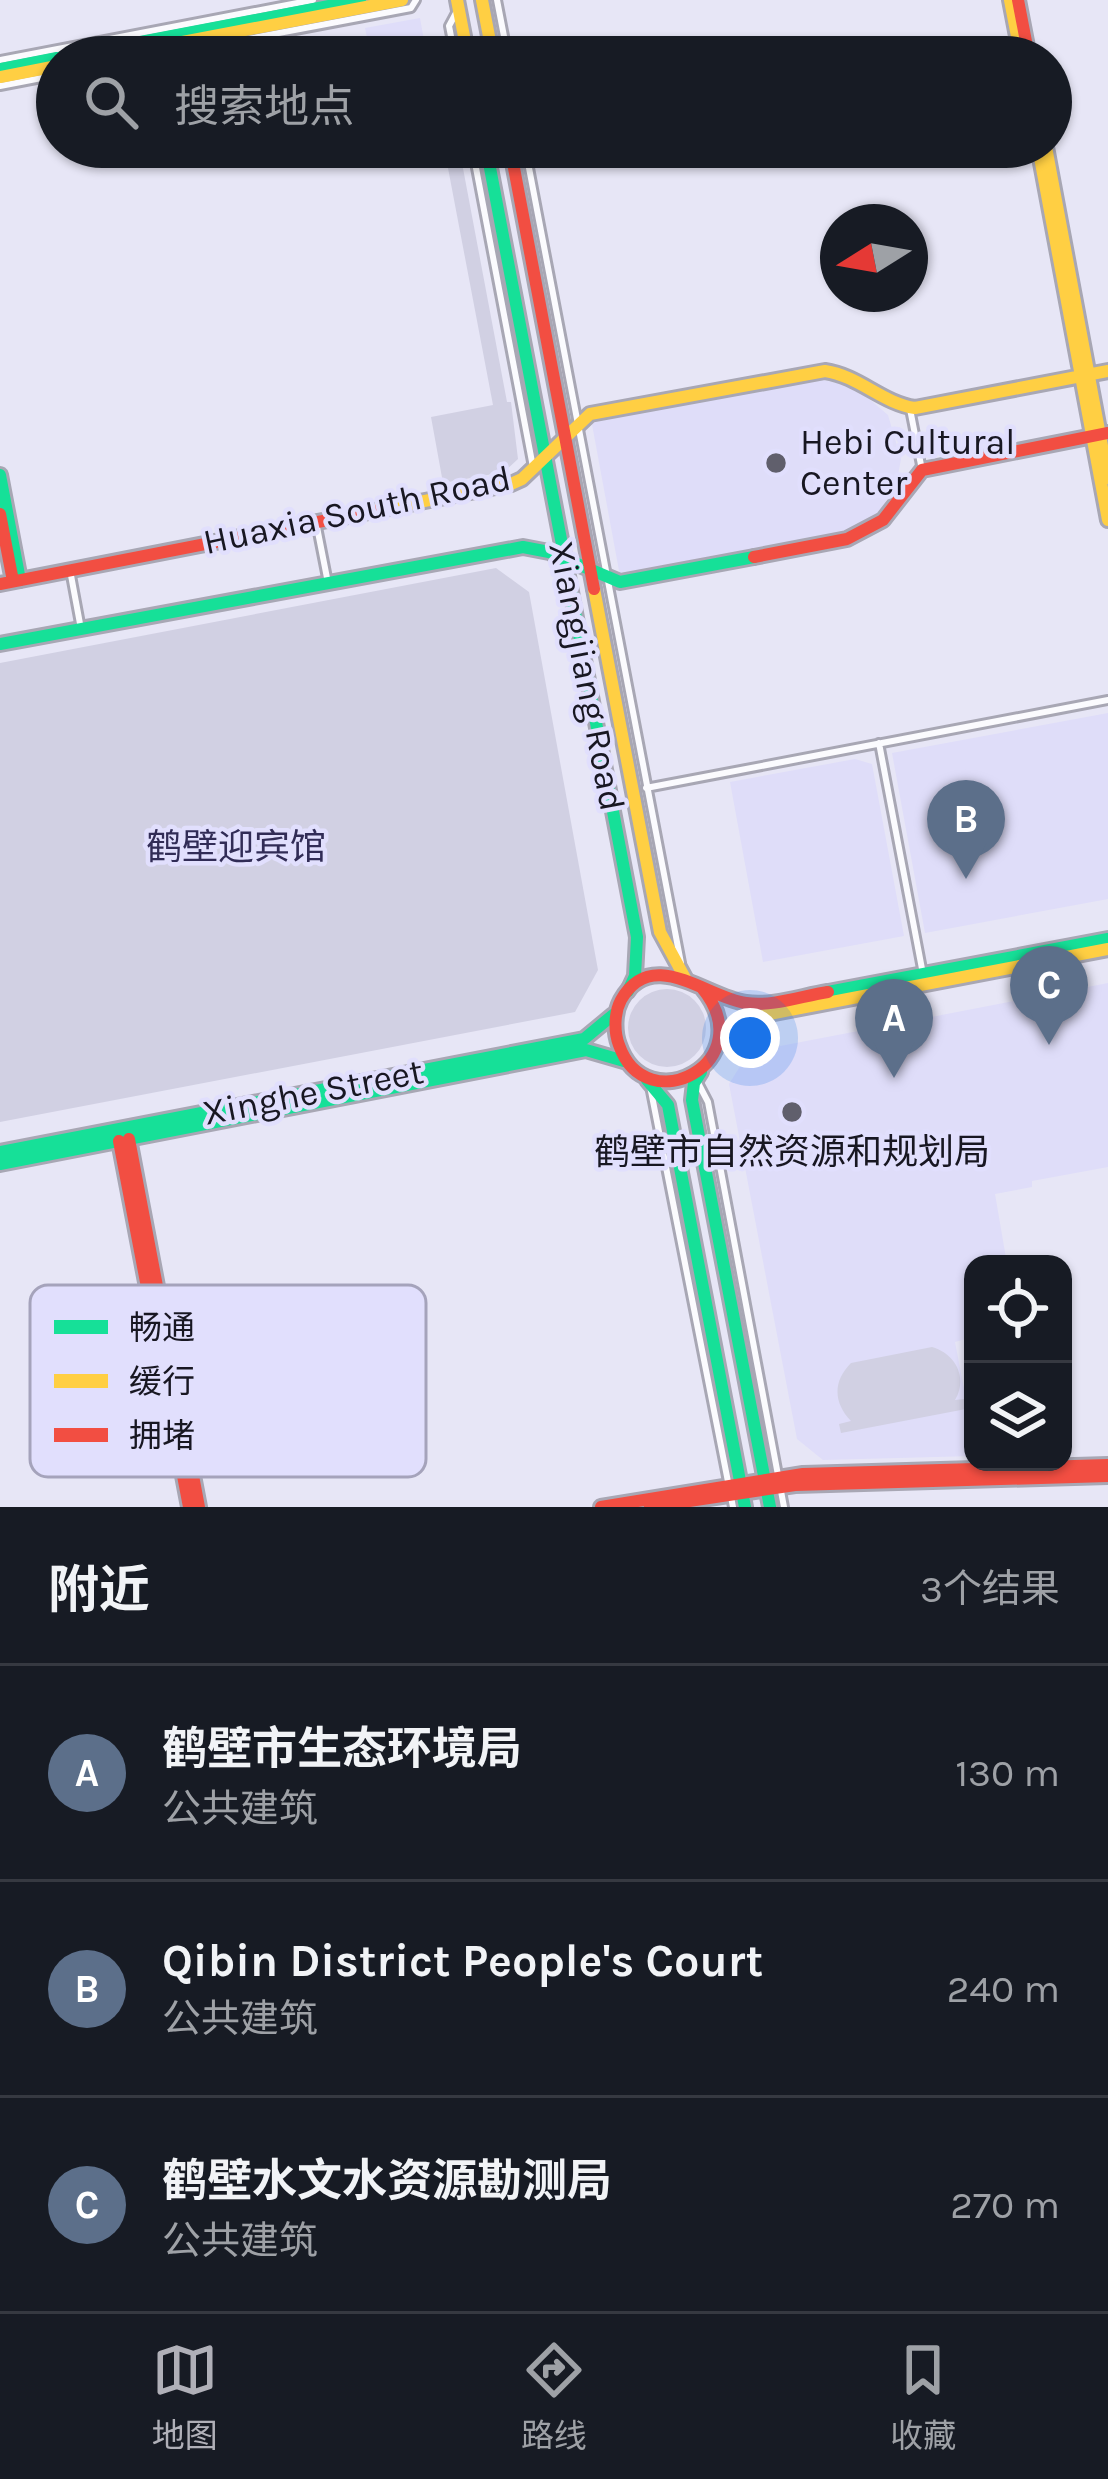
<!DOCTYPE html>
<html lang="zh">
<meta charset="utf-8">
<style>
body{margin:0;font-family:Karla,"Noto Sans SC",sans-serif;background:#20242c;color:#f1f3f6}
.controls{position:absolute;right:36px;bottom:36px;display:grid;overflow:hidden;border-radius:24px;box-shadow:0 3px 9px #0004}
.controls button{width:108px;height:108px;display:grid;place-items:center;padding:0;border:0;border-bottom:3px solid #363941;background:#171b24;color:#f1f3f6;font:60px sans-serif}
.compass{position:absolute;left:820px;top:204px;width:108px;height:108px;border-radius:50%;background:#171b24;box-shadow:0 3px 9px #0004;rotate:259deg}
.you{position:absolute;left:750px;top:1038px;width:42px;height:42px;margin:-30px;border:9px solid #fff;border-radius:50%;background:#1a73e8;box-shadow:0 0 0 18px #1a73e833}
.badge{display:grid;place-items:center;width:78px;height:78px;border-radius:50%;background:#b0b0b8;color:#fff;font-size:39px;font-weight:700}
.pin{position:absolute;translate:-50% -99px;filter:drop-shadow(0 3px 6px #0008)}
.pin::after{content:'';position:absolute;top:63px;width:42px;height:36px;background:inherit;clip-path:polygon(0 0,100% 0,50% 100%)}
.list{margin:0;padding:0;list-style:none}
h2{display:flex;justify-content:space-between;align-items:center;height:156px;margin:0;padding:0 48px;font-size:51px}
h2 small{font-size:39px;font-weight:400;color:#9ea1a6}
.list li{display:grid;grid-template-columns:78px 1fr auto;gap:36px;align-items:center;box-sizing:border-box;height:216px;padding:0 48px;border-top:3px solid #363941}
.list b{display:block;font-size:45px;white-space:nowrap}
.list p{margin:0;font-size:39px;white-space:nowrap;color:#9ea1a6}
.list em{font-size:39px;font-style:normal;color:#9ea1a6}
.icon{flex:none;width:66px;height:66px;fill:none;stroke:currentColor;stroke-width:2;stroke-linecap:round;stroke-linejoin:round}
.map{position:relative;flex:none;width:1108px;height:1507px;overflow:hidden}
.search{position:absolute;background:#171b24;box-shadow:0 3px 9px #0004;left:36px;right:36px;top:36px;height:132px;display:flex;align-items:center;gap:30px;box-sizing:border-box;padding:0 42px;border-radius:66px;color:#9ea1a6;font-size:45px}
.sheet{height:804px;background:#171b24}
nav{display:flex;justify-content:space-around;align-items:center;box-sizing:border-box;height:168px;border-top:3px solid #363941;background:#171b24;font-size:33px;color:#9ea1a6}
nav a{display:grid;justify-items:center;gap:6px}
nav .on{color:#b0b0b8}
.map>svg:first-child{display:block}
.built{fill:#dfddf9}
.green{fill:#d1d0e3}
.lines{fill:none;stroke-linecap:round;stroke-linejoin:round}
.street-casing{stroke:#a8a7b4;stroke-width:12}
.fast-casing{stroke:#a8a7b4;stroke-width:18}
.slow-casing{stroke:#a8a7b4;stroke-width:18}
.jam-casing{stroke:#a8a7b4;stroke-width:18}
.street{stroke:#fbfbfe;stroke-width:6}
.fast{stroke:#16e098;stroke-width:12}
.slow{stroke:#ffcf43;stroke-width:12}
.jam{stroke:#f24e42;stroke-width:12}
.poi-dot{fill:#605f6c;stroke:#e1dffd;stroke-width:4.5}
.labels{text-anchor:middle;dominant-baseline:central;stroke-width:9;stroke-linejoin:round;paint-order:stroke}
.poi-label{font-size:36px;fill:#181722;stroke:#e1dffd;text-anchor:start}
.street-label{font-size:36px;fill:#181722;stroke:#e1dffd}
.park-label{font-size:36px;fill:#312c56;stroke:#e1dffd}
.key{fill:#e1dffd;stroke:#a5a3bb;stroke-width:3}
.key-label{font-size:33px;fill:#181722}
</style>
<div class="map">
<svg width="1108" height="1507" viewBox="0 0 1108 1507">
<rect width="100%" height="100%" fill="#e7e6f6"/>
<path class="built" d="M420,18L427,57H371L365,28Z
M814,378L855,387L888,415L901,459L898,475L883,507L870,521L843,535L620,576L591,419Z
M1108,713V899L925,933L892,753Z
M855,759L872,764L904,936L763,962L730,782Z
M1108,983V1167L1032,1181V1187L995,1194L1007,1264H973V1337L955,1342L973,1436V1456L823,1460L797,1439L729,1084L749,1052Z"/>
<path class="green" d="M444,147H459L507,402H511L518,459L504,472L443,483L431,417L493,405Z
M496,568L529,592L598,970L575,1012L0,1122V663Z
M628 1028a39 39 0 1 1 78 0a39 39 0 1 1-78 0Z
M932,1347C956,1354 968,1378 955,1400L964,1399L966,1409L841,1433L839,1424L851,1421C833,1402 833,1381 851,1363Z"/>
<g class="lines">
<g class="street-casing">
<path id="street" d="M497,0L508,57
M153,57L411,8L416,0
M455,57L449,26L457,11
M0,60L313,0
M0,86L57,75
M472,147L533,467
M525,147L681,963
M910,409L922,470
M316,522L328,583
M70,570L81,629
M879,743L923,974
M646,788L1108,700
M696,1079L708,1102L784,1507
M650,1086L733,1507"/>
</g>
<g class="fast-casing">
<path id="fast" d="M62,57L360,0
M0,69L57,58
M486,147L637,937L635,976L628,991
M0,475L20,580
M0,644L523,547L549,552L620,582L754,557
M828,992L1108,939
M701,1072L694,1083L692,1100L770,1507
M647,1080L668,1105L745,1507
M0,1152L584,1039L613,1015
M0,1164L586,1050L624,1061"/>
</g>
<g class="slow-casing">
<path id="slow" d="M457,0L468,57
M482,0L493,57
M1010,0L1021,57
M104,57L402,0
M0,77L57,66
M1038,147L1108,520
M1046,147L1108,478
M374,511L511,484L522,479L590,414L825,371C859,376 882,403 915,408L1108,371
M594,589L660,932L685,978
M721,1044L741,1023L764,1015L1108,949"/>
</g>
<g class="jam-casing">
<path id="jam" d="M1018,0L1029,57
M510,147L594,589
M0,514L13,581
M754,557L847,539L883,520L922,470L1108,433
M0,584L374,511
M702,988C763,1062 646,1123 619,1045C614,1032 614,1013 621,1000C652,945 707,998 746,1003C772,1007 802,996 828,992
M129,1139L199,1507
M119,1141L189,1507
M601,1507L803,1474L1108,1465
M650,1507L795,1485L1108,1476"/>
</g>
<use href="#street" class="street"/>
<use href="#fast" class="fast"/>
<use href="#slow" class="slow"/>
<use href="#jam" class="jam"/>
</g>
<g class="poi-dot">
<circle cx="776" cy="463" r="12"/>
<circle cx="792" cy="1112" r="12"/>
</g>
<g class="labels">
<g class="poi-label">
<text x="800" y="442">Hebi Cultural<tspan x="800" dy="41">Center</tspan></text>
<text x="792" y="1152" text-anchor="middle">鹤壁市自然资源和规划局</text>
</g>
<g class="street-label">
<text transform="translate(357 510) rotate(-12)">Huaxia South Road</text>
<text transform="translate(587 676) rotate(79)">Xiangjiang Road</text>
<text transform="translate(313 1092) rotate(-11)">Xinghe Street</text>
</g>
<g class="park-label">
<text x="236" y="847">鹤壁迎宾馆</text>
</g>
</g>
<rect x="30" y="1285" width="396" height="192" rx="18" class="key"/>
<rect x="54" y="1320" width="54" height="14" fill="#16e098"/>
<rect x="54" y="1374" width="54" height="14" fill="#ffcf43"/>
<rect x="54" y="1428" width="54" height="14" fill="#f24e42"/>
<g class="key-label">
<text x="129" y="1339">畅通</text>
<text x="129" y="1393">缓行</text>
<text x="129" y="1447">拥堵</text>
</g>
</svg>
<div class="controls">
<button><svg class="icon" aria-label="locate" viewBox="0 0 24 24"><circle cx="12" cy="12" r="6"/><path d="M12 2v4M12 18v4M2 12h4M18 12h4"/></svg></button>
<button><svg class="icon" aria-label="layers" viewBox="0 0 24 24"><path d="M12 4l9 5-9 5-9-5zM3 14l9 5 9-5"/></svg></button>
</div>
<svg class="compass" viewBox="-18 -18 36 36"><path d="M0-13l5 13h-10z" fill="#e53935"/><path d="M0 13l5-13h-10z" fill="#9ea1a6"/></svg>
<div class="you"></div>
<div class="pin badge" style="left:894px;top:1078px;background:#5c6f8a">A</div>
<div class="pin badge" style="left:966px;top:879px;background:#5c6f8a">B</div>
<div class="pin badge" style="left:1049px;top:1045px;background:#5c6f8a">C</div>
<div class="search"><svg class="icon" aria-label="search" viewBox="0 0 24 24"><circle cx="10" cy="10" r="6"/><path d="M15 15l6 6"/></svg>搜索地点</div>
</div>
<section class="sheet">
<h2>附近<small>3个结果</small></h2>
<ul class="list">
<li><span class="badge" style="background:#5c6f8a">A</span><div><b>鹤壁市生态环境局</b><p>公共建筑</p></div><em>130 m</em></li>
<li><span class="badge" style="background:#5c6f8a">B</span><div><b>Qibin District People's Court</b><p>公共建筑</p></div><em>240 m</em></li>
<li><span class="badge" style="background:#5c6f8a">C</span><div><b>鹤壁水文水资源勘测局</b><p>公共建筑</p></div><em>270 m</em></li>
</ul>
</section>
<nav>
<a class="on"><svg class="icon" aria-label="map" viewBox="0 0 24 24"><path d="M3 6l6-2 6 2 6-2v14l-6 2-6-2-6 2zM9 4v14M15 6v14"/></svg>地图</a>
<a><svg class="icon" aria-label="directions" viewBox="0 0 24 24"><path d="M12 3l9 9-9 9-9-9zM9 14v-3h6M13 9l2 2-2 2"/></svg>路线</a>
<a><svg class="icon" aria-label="saved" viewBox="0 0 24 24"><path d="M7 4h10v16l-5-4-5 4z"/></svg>收藏</a>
</nav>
